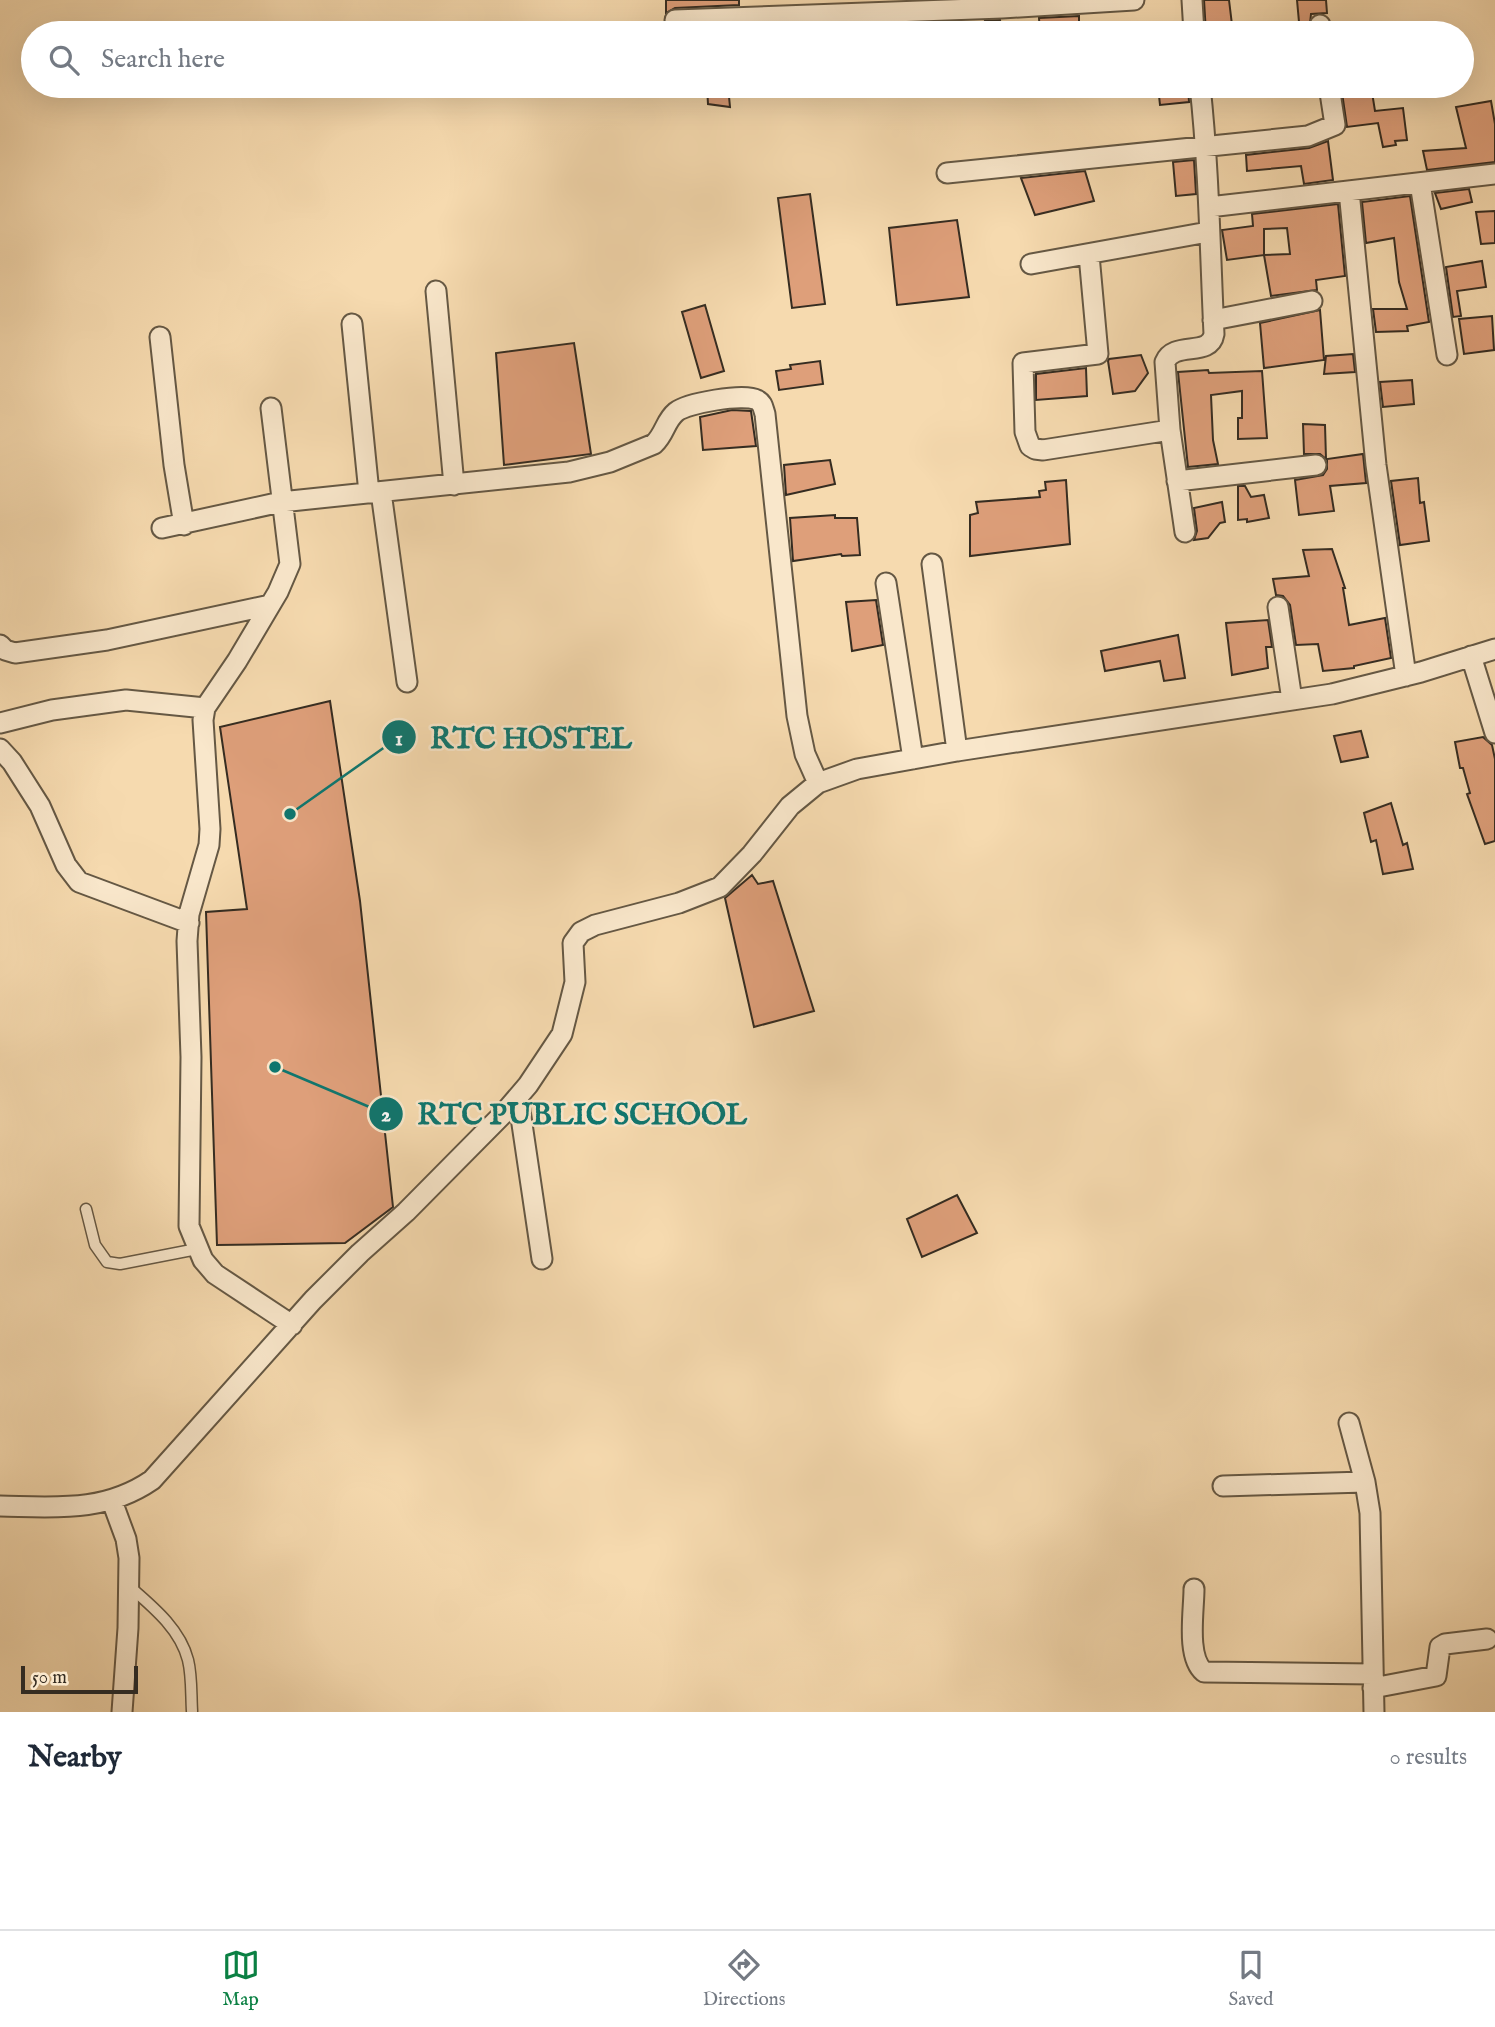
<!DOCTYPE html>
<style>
body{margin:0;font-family:"IM FELL English",serif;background:#f6f6f7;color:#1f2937}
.scale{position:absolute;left:21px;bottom:18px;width:117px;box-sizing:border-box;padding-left:7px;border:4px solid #352c21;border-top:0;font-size:19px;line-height:24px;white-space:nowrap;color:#352c21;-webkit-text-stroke:5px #f9e7cb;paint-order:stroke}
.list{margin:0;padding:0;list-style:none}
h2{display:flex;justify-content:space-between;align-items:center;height:91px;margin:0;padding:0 28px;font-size:30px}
h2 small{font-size:23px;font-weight:400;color:#747a83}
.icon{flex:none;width:38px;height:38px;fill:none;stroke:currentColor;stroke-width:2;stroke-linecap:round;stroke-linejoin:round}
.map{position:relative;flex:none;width:1495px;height:1712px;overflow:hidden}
.search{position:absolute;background:#fff;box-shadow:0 7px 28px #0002;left:21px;right:21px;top:21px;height:77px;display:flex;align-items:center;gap:18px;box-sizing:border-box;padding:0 24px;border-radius:38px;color:#747a83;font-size:26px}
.sheet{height:217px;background:#fff}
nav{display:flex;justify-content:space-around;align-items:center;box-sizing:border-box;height:98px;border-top:2px solid #e0e1e3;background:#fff;font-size:19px;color:#747a83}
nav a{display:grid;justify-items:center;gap:4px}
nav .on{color:#0b8043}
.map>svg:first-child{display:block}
.building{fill:#de9f7a;stroke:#352c21;stroke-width:2;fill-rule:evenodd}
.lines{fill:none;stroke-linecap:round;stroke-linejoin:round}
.service-casing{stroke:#655844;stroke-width:13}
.minor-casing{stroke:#655844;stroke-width:23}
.service{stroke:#f9e7cb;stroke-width:10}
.minor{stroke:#f9e7cb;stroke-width:19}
.leader{fill:none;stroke:#0f766e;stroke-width:2.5}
.callout-dot{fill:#0f766e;stroke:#f9e7cb;stroke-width:2.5}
.mark-label{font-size:21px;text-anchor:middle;font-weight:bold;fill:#fff}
.callout-label{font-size:30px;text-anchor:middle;font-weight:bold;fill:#0f766e;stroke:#f9e7cb;stroke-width:5;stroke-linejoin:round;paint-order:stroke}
</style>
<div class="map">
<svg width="1495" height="1712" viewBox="0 0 1495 1712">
<rect width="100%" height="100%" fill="#f6daaf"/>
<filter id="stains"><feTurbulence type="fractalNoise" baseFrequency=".00286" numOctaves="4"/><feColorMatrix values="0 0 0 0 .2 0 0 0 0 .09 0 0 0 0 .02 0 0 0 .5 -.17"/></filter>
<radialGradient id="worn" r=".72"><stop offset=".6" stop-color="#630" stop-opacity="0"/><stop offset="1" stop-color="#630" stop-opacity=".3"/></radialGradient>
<path class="building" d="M666,0H739V5L675,8L666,13Z
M1204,0H1229L1233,33H1206Z
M1297,0H1326L1327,13L1311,14L1309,33H1300Z
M1079,16V33H1040L1039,18Z
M1000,20L1002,33H987L985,21Z
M954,22V33H935V23Z
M879,25V33H779L778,28Z
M666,27L675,32L745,30V33H665Z
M707,86H728L730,107L708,104Z
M1158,86H1188L1189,102L1160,105Z
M1341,86H1371L1375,111L1403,108L1407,140L1395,141L1396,145L1383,147L1378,123L1347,127Z
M1491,101L1495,124V162L1427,170L1423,151L1466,148L1456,107Z
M1328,141L1333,180L1304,184L1301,166L1247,171L1246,155L1309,148Z
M1194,160L1196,194L1176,196L1173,162Z
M1085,171L1094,201L1035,215L1021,178Z
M1469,189L1472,202L1441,209L1435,193Z
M810,194L825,304L792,308L778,198Z
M1410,196L1429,322L1407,326L1408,331L1376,332L1373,309H1407L1399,282L1394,238L1366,243L1362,202Z
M1338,204L1345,276L1316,280L1317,290L1271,296L1264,255L1227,260L1222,230L1253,226L1252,214ZM1287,228L1290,254L1264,255V229Z
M1495,211V243L1481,244L1476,212Z
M957,220L969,297L897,305L889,228Z
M1482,261L1486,287L1457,291L1461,316L1453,317L1446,267Z
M705,305L724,371L701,378L682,312Z
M1320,310L1324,360L1264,368L1260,323Z
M1492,316L1494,350L1464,354L1459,319Z
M574,343L591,454L504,465L496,353Z
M1353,354L1355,372L1324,374L1326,356Z
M1141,355L1148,373L1135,391L1113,394L1108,361L1109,359Z
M820,361L823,384L779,390L776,371L791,369L790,365Z
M1086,368L1087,396L1036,400V374Z
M1208,370L1209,373L1262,371L1267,438L1238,439V418H1242V391L1211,395L1213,440L1218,464L1188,467L1178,372Z
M1412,380L1414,404L1383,407L1380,382Z
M732,410L751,411L756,446L703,450L700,417Z
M1303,424L1325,425L1326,459L1320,454H1304Z
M1363,454L1366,483L1330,486L1334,511L1299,515L1295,480L1323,475L1327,469V459Z
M830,460L835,484L786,495L784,465Z
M1418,478L1420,503L1424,502L1429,541L1400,545L1391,481Z
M1066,480L1070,544L970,556V515L978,513L976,502L1040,497L1039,491L1046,490L1045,482Z
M1238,486H1245L1251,497L1264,495L1269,518L1247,522V519L1238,520Z
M1222,502L1225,522L1220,523L1208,538L1194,540L1197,531L1194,508Z
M835,515V518H857L860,555L842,556L841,554L793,561L790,518Z
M1332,549L1345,588H1343L1349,625L1385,618L1391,658L1354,666V668L1323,671L1318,644L1296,645L1290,605L1283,596L1276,595L1273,579L1309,576L1303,550Z
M876,600L883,645L852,651L846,602Z
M1268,620L1272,647H1266L1268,668L1232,675L1226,623Z
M1178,635L1185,678L1164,681L1160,661L1105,671L1101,651Z
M330,701L360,901L393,1207L345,1243L217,1245L206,912L247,909L220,727Z
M1361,731L1368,757L1341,762L1334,736Z
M1483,737L1492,745L1495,759V841L1485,844L1467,794L1470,793L1463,768H1460L1455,742Z
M1391,803L1403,845L1407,843L1413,869L1383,874L1376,840L1371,842L1364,813Z
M752,875L758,884L773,881L814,1011L754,1027L725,898Z
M957,1195L977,1233L922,1257L907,1219Z"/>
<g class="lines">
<g class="service-casing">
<path id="service" d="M86,1209L95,1245L107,1262L120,1264L197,1249
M130,1587C153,1607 180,1629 188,1660C192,1676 191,1695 192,1711"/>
</g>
<g class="minor-casing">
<path id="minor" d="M1192,0L1194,33
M675,20L1002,8L1134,0
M1320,25L1321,33
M947,173L1308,136L1335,125L1329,86
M1420,183L1447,355
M1349,191L1376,465L1406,676
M1209,207L1495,174
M1089,255L1098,354L1023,363L1025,432L1030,446L1035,449L1043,450L1170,430
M1031,264L1208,232
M436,291L454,485
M1213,320L1312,301
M352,324L369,493
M160,337L174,465L184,525
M271,408L290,564L278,592L237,661L205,708L203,720L210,829L209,845L189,914L187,941L191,1057L189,1226L203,1260L215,1274L292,1325
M1177,481L1316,465
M381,492L407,682
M162,528L281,502L569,472L610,462L654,444C665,434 665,421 676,412C687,403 744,393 757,400C763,403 763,408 765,414L797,716L805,754L818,783
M1185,532L1170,430L1165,362C1174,340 1210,358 1214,334C1210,251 1209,168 1200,86
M932,564L957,751
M886,583L913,759
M1278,607L1292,700
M0,645L5,650L15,653L107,640L270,605
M1471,656L1495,733
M0,723L52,710L126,700L205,708
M0,749L12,762L40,806L66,865L79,882L189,923
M518,1097L542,1259
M1349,1423L1365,1482L1370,1513L1374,1712
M1223,1486L1365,1482
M112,1501L126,1539L129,1558L128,1628L122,1712
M0,1506C55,1507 104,1513 152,1480L313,1300L360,1253L406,1212L504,1113L528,1085L562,1034L575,982L573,943L581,932L595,925L679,903L720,887L752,854L790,806L818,783L857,769L957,751L1332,694L1421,672L1495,649
M1194,1589C1194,1611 1186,1657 1204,1672L1373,1674
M1373,1688L1436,1676L1440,1647L1445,1644L1487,1639"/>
</g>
<use href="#service" class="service"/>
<use href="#minor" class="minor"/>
</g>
<path class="leader" d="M290 814L399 737M275 1067L386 1114"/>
<g class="callout-dot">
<circle cx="290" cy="814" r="7"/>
<circle cx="275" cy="1067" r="7"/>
<circle cx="399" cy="737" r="18"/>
<circle cx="386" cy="1114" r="18"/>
</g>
<g class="mark-label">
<text x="399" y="745">1</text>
<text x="386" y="1121">2</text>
</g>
<g class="callout-label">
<text x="531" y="748">RTC HOSTEL</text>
<text x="582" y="1124">RTC PUBLIC SCHOOL</text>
</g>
<rect width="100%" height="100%" filter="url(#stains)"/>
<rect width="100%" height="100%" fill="url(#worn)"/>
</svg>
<div class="scale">50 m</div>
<div class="search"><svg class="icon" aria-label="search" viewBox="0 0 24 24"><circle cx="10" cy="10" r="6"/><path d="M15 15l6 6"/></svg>Search here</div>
</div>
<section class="sheet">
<h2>Nearby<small>0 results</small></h2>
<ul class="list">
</ul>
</section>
<nav>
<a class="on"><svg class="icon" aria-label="map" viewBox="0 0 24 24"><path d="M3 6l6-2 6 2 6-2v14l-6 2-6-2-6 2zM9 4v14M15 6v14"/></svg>Map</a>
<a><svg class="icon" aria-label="directions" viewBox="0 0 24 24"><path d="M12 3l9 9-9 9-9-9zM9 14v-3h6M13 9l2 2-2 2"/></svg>Directions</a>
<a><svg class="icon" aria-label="saved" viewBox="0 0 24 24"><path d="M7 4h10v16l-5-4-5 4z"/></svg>Saved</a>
</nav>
